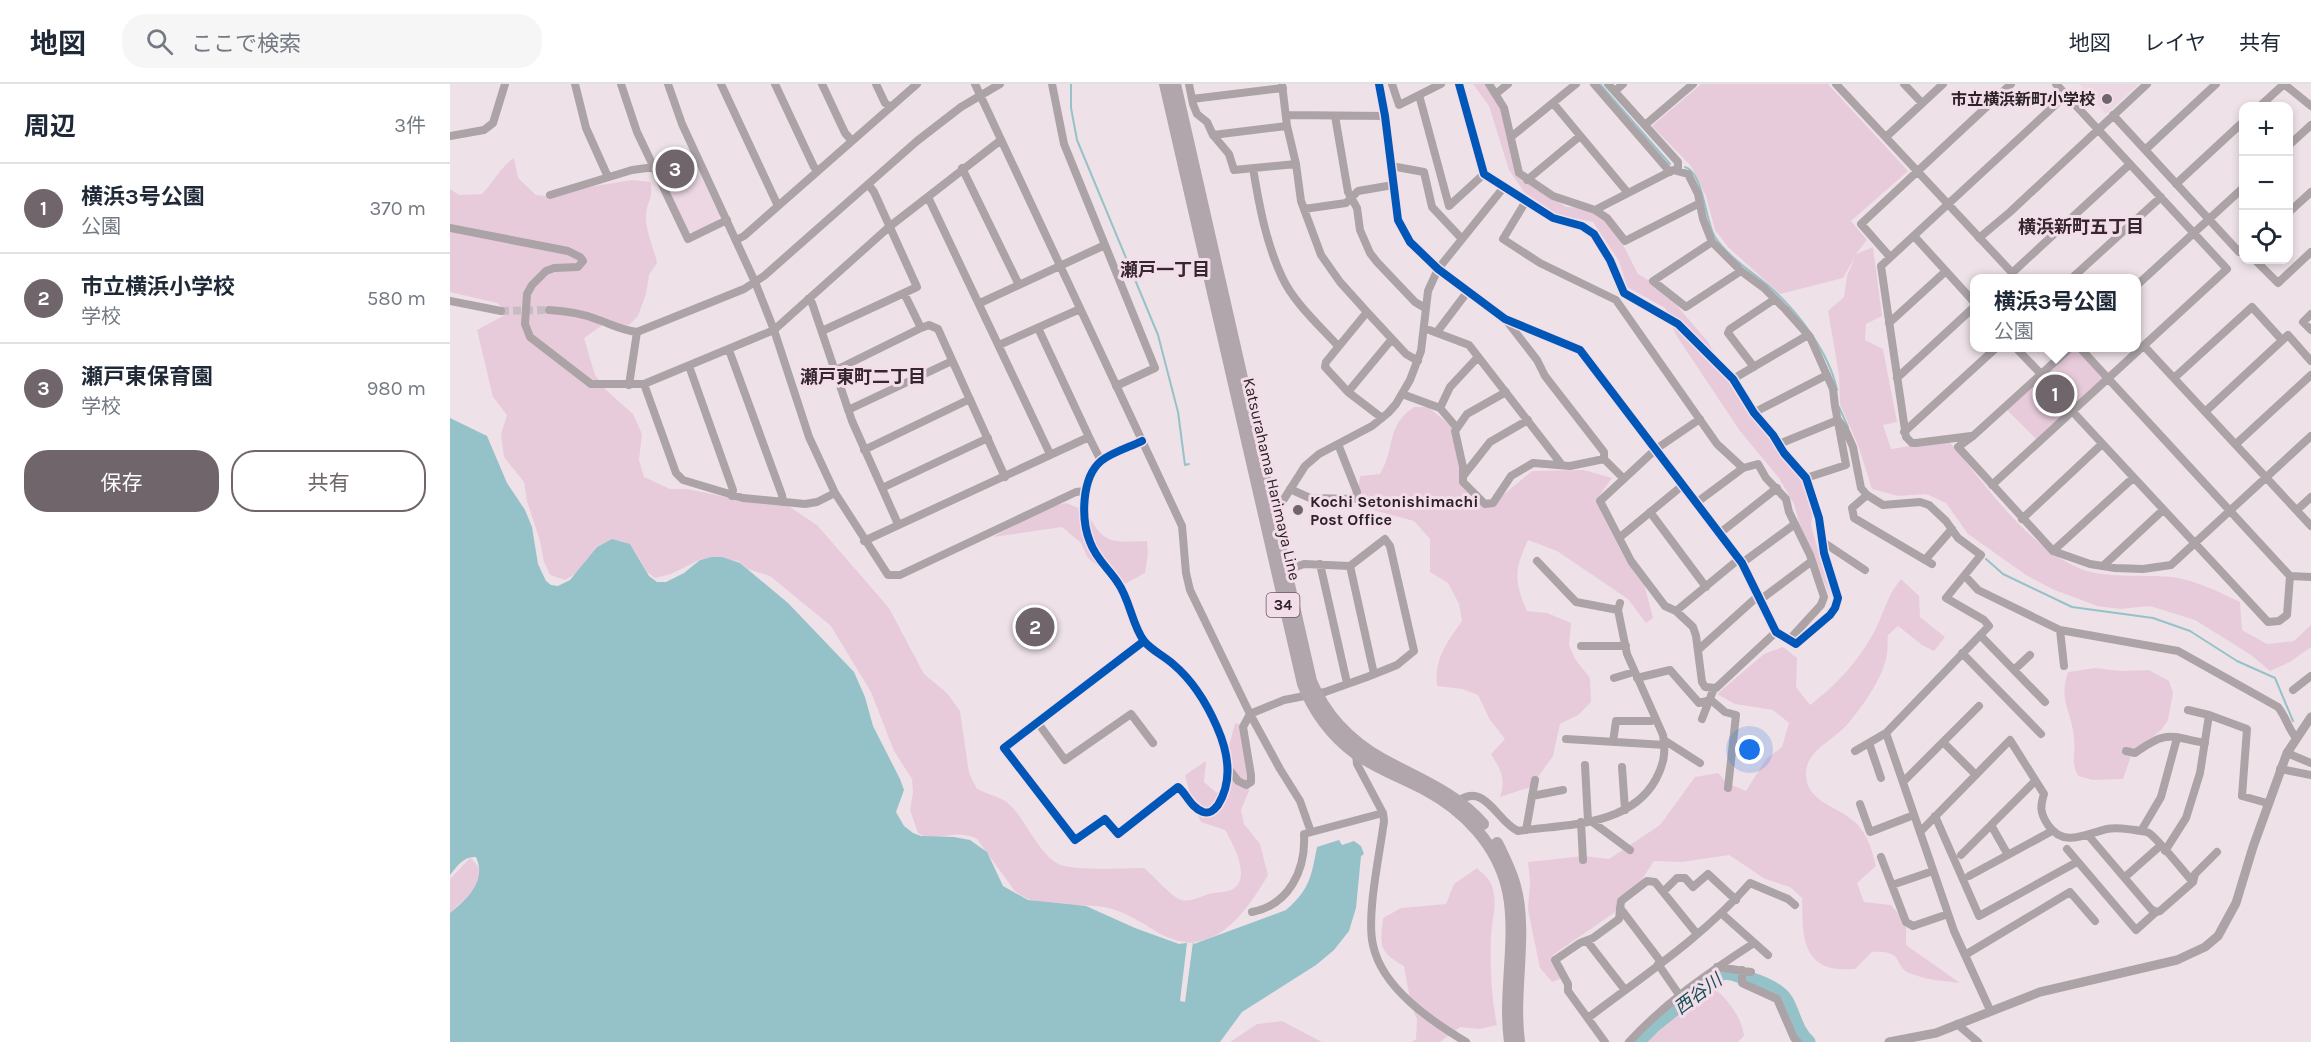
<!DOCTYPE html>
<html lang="ja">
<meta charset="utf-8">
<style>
body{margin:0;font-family:Karla,"Noto Sans JP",sans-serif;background:#f6f6f7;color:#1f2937}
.controls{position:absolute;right:18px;top:18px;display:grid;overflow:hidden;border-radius:12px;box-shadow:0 3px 9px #0003}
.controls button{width:54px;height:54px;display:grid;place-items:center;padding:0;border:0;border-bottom:2px solid #e0e1e3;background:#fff;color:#1f2937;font:30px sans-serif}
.you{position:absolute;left:1300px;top:666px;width:21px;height:21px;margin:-15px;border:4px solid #fff;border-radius:50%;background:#1a73e8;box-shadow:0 0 0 9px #1a73e833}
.badge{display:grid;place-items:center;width:39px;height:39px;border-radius:50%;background:#6f656a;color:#fff;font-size:20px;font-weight:700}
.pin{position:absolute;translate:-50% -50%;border:3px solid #fff;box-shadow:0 2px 6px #0006}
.popup{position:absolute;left:1520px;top:190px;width:171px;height:78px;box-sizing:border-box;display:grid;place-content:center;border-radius:12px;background:#fff;filter:drop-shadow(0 2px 4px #0005);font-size:20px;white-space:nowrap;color:#747a83}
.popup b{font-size:22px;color:#1f2937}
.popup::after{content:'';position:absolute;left:50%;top:100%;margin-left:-12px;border:12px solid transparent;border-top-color:#fff}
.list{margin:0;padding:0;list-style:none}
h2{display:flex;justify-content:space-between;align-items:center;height:78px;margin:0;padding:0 24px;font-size:26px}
h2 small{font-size:20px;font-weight:400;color:#747a83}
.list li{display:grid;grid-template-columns:39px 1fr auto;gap:18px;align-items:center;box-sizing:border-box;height:90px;padding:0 24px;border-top:2px solid #e0e1e3}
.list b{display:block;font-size:22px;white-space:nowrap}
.list p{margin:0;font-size:20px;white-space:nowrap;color:#747a83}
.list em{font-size:20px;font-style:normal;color:#747a83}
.actions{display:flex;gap:12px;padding:18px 24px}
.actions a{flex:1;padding:14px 0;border:2px solid #6f656a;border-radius:24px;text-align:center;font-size:21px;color:#6f656a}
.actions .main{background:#6f656a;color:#fff}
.icon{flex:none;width:33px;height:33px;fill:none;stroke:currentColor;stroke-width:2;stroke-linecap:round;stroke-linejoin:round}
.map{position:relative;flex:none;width:1861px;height:958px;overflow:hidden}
header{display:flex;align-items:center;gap:36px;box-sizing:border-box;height:84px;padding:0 30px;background:#fff;border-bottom:2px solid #e0e1e3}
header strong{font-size:28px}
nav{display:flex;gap:33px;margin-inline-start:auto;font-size:21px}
.search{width:420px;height:54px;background:#f6f6f7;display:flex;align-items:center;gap:15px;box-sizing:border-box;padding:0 21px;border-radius:24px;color:#747a83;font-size:22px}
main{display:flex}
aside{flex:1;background:#fff}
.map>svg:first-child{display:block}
.built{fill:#ecd7e2}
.green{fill:#e8cbdb}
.water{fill:#95c2c8}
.pier{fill:#eee2e8}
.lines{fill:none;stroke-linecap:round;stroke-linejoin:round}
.stream{stroke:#95c2c8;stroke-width:2}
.river{stroke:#95c2c8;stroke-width:15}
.minor-tunnel{stroke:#c7bcc1;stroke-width:8;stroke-dasharray:8 4;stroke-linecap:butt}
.minor{stroke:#aca3a7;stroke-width:8}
.tertiary{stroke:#aca3a7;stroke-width:9}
.primary{stroke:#b0a6ab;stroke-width:12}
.cycleway-casing{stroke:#f3dde9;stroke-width:11}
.cycleway{stroke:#0057b8;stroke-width:8}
.poi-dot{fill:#6f656a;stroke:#f3dde9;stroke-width:2}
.labels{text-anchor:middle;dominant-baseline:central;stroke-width:6;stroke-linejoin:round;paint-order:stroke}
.shield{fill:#f3dde9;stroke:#665a60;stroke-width:1.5}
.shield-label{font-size:15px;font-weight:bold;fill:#2a2226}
.poi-label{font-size:16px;font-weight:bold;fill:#2a2226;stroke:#f3dde9;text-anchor:end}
.street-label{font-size:16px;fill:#2a2226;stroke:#f3dde9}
.neighbourhood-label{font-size:18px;font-weight:bold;fill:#36262f;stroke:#f3dde9}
.water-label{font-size:18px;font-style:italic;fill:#125054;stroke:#f3dde9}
</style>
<header>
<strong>地図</strong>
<div class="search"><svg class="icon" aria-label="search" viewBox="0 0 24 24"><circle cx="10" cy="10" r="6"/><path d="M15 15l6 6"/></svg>ここで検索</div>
<nav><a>地図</a><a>レイヤ</a><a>共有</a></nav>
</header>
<main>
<aside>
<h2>周辺<small>3件</small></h2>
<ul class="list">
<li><span class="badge">1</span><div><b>横浜3号公園</b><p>公園</p></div><em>370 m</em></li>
<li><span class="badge">2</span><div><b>市立横浜小学校</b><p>学校</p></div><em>580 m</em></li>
<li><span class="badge">3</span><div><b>瀬戸東保育園</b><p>学校</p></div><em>980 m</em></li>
</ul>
<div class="actions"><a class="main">保存</a><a>共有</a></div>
</aside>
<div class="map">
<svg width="1861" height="958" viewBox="0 0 1861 958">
<rect width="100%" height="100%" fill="#eee2e8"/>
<path class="built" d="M1629,0H1689L1656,30Z
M242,82L248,85L270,132L267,138L244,149L237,147L210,91L214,85Z"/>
<path class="green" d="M1023,0H1039L1051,25L1067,77L1078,97L1116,123L1146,124L1168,151L1188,190L1212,204L1258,258L1282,300L1327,364L1357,399L1364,423L1361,441L1381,513L1353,452L1344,420L1329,394L1290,347L1226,251L1215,224L1177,203L1169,177L1143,138L1108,131L1074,108L1059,86L1039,22Z
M1251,0H1378L1458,87L1401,137L1417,156L1406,170L1423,163L1432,232L1416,240L1415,256L1433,265L1447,338L1433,341L1441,365L1498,356C1535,400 1576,461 1629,484C1654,495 1693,490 1721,493C1742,495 1770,508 1790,518L1792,546L1817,560L1844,557L1861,541V563L1840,578L1820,587L1801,571L1745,536L1700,522L1670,525L1647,522L1602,505L1576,491L1518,450L1496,419L1476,410L1448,412L1422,405L1408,361L1390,320L1389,291L1378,227L1394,213L1397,192L1405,173L1393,194L1330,210L1278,163L1265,146L1256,112L1241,82L1202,42Z
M64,74L68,94L86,111L106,113L120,106L182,96L201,98C203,115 197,117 196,131C195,147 204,163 207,179L199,191L196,210L188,232L179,241L154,240L134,254L145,291L156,306L183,330L192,350L189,376L194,393L220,405H238L294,417L327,419L340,423L367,441L439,524L474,590L497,609L510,627L519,689L527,705C537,710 552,713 560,721C576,736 590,773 611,781C629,787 674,784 694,784C704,792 719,810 729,815C738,819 747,814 756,811C763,808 771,809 778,807C805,799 783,760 775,746L751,738L742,719L735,691L756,677L754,698L767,709L774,701L777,670L785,639L793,641L800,689L799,707L791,726L794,740L810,760L818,791C794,832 760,879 707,848C693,839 670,825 653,823C625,818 587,828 564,806L527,755C514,747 493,752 478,755L468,749L460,726L463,709L462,695L444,667L421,608L381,542L320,492L298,485L288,477L265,474L251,475L221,490L205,494L197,488L184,466L174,458L161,456L146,463L134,485L115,496L100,491L94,478L90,457L77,417L74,398L54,373L51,350L57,331L43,313L27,246L53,232V225L47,219L0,208V105L9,111L32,110C43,99 50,83 64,74Z
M1625,264L1653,295L1586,355L1557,326Z
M964,323H978L1005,345L1014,370L1015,391L1021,415L1042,420L1082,387L1134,386L1162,394L1147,415L1152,430L1177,479L1192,492L1203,534L1196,539L1178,515L1107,467L1078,456C1064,487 1064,496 1077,527L1097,529L1121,539L1119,561L1125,575L1140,594L1141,618L1128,631L1110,640L1103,672L1081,703L1050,713C1056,695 1051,686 1041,670L1055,655L1040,636L1028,611L1012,605L987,602C984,575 997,558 1012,537L1009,520L998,499L980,488V455L964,437L923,426L908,406L910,392L930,390C946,363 935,343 964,323Z
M616,419L636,427C654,461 660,458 697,457L698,469L695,489L675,500L664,490L655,488L638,474L631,459L612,443L543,453L596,424Z
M1451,495L1469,512L1470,533L1495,553L1484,567L1472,561L1448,542L1438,551C1437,557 1438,564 1437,570C1433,595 1412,623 1396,642C1382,657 1356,667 1356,690C1356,719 1391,723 1407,740C1418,752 1422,766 1426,782L1407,799L1414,818L1441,821L1456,839V861L1510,899C1493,897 1476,896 1459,889C1443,882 1455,865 1422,868L1405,885C1398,885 1388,886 1381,884C1349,876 1353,840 1352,814L1340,803L1315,795L1279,771L1232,778L1204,777L1183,809L1168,826L1103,871L1112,894L1102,898L1090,884L1078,826L1080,797L1078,778L1134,772L1159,775L1210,741L1245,693L1268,689L1277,699L1296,707L1316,675L1332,663L1339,639L1323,626L1285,620L1267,610L1314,570L1333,563L1347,574L1346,603L1360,621C1388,600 1413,572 1428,540C1437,520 1437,513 1451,495Z
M1645,584L1671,587L1699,586L1719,597L1723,609L1718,636L1711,646L1681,672L1673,695L1643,696L1628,692C1620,675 1626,671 1624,654C1622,627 1608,618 1618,588Z
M20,774C45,793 14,815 0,829V795Z
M1027,784C1032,789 1040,795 1042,802C1048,821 1042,834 1041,853C1040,883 1041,912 1047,941L1030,945L1010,943L990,958H962L966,955L967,935L961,921L954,882C928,868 930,861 933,834L951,824L996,820L1004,800Z
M1265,905C1279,917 1292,934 1294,952L1288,958H1198L1196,956C1211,933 1238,910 1265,905Z
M832,937L872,958H780L807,940Z"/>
<path class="water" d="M0,334L37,352L57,399L75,426L82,443L88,480L96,497L101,501L108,502L120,496L147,463L162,455L180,460L199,492L207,498H216L234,489L250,476L262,473H272L290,479L338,519L404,588L415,613L423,642L450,695L454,706L446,728L454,742L463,749L471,752L504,753L520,756L537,768L553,802L578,816L636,822L685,844L729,860L743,858L744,860L836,826C860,805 861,793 867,763L889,756L892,761L904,757L911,762L914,770L911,772L906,824L899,847L884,866L866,881L792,928L770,958H0V829C17,815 37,797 26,773C14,772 7,782 0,791Z"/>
<path class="pier" d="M743,858L735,918L730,917L737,859Z"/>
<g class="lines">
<path class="stream" d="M621,0V24L627,56L708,251L728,328L735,381L739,380
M1150,0L1220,80
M1235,83C1254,89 1255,137 1265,153C1279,174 1301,187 1320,203C1348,228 1379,268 1387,306
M1389,323L1398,343
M1536,475L1553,490L1622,523L1703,534L1740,547L1787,577L1825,594L1843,637"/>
<path class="river" d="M1187,958L1204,941L1261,895L1274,888L1282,889C1298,895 1326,901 1336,917C1344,931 1345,946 1358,958"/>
<path class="minor-tunnel" d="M51,227L99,226"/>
<path class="minor" d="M125,0L136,44L158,93
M171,0L187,48L238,155L277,136
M218,0L232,40L305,198L324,246L359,353L385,409L438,491H450L626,408L636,407
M271,0L328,122
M325,0L364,83L368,87
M372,0L395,49L402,57
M426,0L435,19L441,23
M525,0L732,442L736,489L740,506L800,630L830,685L850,717L861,748
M602,0L614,60L705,284L666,302
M739,0L743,20L747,30L757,38L763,51L779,70L784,86L846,80
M832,0L837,42L846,80L851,117L871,171L890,198L917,228L956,270L968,277
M929,0L935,32L948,136L960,158L988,185L1055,235L1130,266L1292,479L1326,548L1346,560L1380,531L1385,524L1388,514L1374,469L1369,434L1356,394L1334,369L1323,351L1304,329L1283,295L1228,240L1174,209L1160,176L1144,150L1132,142L1103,134L1034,90L1009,0
M942,0L949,21L991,0
M1039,0L1054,24L1069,89L1103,112L1145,126L1223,86L1238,90L1248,110L1253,135L1262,158L1291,187L1314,204L1335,225L1360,253L1383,305L1385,322L1396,381L1356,394
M1144,0L1220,88
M1158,0L1228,78V87
M1386,0L1567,194
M1454,0L1472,19
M1834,0L1861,22
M1165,7L1173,0
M1047,9L1058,0
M969,11L999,122L1034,90
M742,15L833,4
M1103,19L1178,109
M1810,22L1834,0
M836,31L935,32
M1663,31L1789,168H1794
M885,32L898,108L907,124L910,146L920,169L927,178L965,218L975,224
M1195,41L1243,0
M763,51L837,42
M0,52L34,46L43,39L55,0
M1061,53L1126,0
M1436,53L1493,0
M1838,62L1861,41
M1695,66L1766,0
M941,82L974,88L982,123L1012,155
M512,84L569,201
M803,84C809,121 816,159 832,193C844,219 869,241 888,262
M1077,96L1130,52
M1726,100L1794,37
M100,111L182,86L249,77
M478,113L600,370
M1076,117L1053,155L1090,179L1166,216L1267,360L1293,384
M854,125L896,119L908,107L943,101
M1145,126L1157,134L1175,157L1250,119
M1838,129L1861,108
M0,144L118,167L130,173L133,177L128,183L104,184L96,187L82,201L77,210L75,240L80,253L141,300H194L324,246L439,143L551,56
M1464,152L1524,218
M1529,154L1560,128L1697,0
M286,156L294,152L467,0
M1262,158L1203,197L1236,223L1291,187
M1440,173L1411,140L1561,0
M1805,176L1828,199L1861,168
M1562,189L1680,80
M1622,194L1711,113
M1686,202L1794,103
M454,209L471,244
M358,215L362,219L402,337L448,440
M0,217L51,227
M530,219L655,161
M99,226C116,227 131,229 146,235C161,240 171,246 187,248L294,205L314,192L467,57L511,23L550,0
M917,228L876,278L875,283L898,308L932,334
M1861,230L1853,238L1861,246
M1056,236L1087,276L1095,292L1154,368V375
M1439,239L1496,187
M588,244L639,353
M974,244L1019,261L1112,381
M372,247L467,203L424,108L418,100
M987,248L1018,207
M549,261L630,225
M1694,262L1861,442
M1566,264L1591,290
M1620,264L1523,352L1508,363L1603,467L1640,480L1665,484L1693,485L1721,481L1861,352
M1630,264L1840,492L1861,493
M279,266L332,411L333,418
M239,282L283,406L282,412
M1304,283L1278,249L1280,245L1325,215
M386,286L471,244L479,241L488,245L555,393
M1447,294L1524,223
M1724,294L1802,223L1832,256
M1283,295L1358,251
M194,300L226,389L233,396L293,414L355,420L367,418L385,409
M179,301L187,248
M898,308L942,255
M1056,308L1017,330L1005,347L1013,383V398L1035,420L1043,419L1061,392L1083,379L1120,382L1154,375L1174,395
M952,310L990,324L1007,344
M990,324L1000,303L1028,273
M398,326L502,277
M1622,327L1818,538L1829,537L1837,531L1840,492
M1756,327L1838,251L1861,277
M1303,329L1377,291
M1250,335L1206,365L1150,417L1181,477L1215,522L1226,527L1243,543L1246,552L1252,598L1255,603L1266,604L1326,548
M1454,348L1546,264
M1521,352L1466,359H1462L1456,353L1431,182L1616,11
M692,357C680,363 662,368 651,377C631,394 631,436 640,458C646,475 659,485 668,499C680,516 682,541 694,557C701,566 714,572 723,580C742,596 757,620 767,643C778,668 783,697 768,721C764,726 760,730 753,728C740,723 737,710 728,703L668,750L655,735L625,756L554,664L694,557
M1329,360L1388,336L1395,345L1403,363L1411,404L1417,411L1433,421L1470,418L1479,421L1496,437L1508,454L1531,471L1496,514L1534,536L1539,542L1436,649L1405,667
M1786,360L1861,291
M414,366L520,315
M1014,391L1040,358L1078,336
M1542,401L1777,185L1606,0
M432,404L538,354
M840,405L860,414L905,415L907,408L888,360
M1417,411L1402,424L1404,434L1482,480
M1246,419L1293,384L1308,380L1316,394L1336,415L1339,428L1360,471L1374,513L1371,521L1339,556
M1847,426L1861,413
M821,427L834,415L855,382L869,370L922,342L938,329L946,320L960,296L971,267L978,207L988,185L1054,103
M1200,428L1256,503
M1572,435L1652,360
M1270,449L1327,404
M1169,454L1233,401
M414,457L639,353L651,377
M1373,458L1415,486
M1603,467L1683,394
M1475,476L1502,445
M1087,477L1126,518L1168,526
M1292,479L1345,440
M870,480L897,599
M900,482L924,590
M1653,482L1713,426
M1515,492L1528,506L1610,546L1728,567L1828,623C1836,633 1838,644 1846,654
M1310,516L1362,477
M1226,527L1289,475
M1610,546L1614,582
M1530,551L1595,618
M1131,562H1176
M1248,566L1308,512
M1512,569L1591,650
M1564,586L1580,571
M1164,594L1184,588
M1187,594L1220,586L1249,619L1261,616L1275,628L1286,631L1278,704
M1843,606L1861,592
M1738,626L1759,631
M1252,635L1264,604
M588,639L615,676L681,630L703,659
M1436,649L1504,847L1540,926
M1116,655L1215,661
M1214,656L1250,679
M1163,658L1166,637H1201
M1493,658L1526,691
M1419,659L1431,694
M1676,667L1685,669C1717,646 1718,652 1755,659
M906,669L907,680L933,729L934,737C930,769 916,831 923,861C932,904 981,937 1016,958
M1837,669L1861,679
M1135,681L1138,737
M1172,683L1175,726
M778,684L788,697L796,701L801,698V691L793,643L800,630L834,616L875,608L917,593L947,581L964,567L940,462L935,455L900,482L854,480L832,488
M1830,685L1861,691
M1453,698L1529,622
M1082,712L1113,706
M1006,719C1034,695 1047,738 1068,747C1115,740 1180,743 1206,695C1214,680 1216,668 1213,651L1177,570L1168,526L1170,519
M1410,720L1420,748L1464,731
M1485,732L1529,832L1627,778
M1141,737L1180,766
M1131,738L1133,776
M1541,741L1558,771
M1076,746L1085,696
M1691,747L1711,713L1727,654
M1470,748L1560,656L1594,710C1590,723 1590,729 1598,741C1614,764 1635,750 1657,745C1666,743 1676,745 1685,746C1689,747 1695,747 1699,749C1709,756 1733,787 1743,798
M1638,751L1701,825L1706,828L1710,827L1743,798L1745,790L1767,768
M1617,765L1686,846L1706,828
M1715,767L1736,734L1750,689L1759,631L1797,645L1792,712L1817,719
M1511,771L1585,697
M1431,773L1456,838L1463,842L1498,830
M1519,792L1602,747
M1675,793L1710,762
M1442,801L1483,787
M1213,808L1227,794H1235L1243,803L1258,790L1286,816
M1170,824L1211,878
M802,828C839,821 856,786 854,750L933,729
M1271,829L1318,871
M1137,857L1175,906
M1515,871L1620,808L1645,837
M1208,880L1230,912
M1267,883L1301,888
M1292,886V899L1327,915L1344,954L1348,958
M1138,934C1193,892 1254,852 1300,799L1338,815L1345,821
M1507,940L1528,958
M1155,958L1118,907V900L1105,876L1130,859L1143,854L1169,835L1171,817L1197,797L1205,798L1247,850
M1179,958C1215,919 1259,888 1304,859"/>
<path class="tertiary" d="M1439,958L1486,949L1590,908L1727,876L1755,863L1768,852L1786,819L1803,763L1837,669L1861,633"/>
<path class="primary" d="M715,0L853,600C864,628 881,651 905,669C926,684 951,693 974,705C1014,726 1048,761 1058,807C1068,855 1053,908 1060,958
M725,0L861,597C875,631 900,657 932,675C968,695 1005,708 1033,740
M1047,759C1054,773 1061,787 1065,802C1078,850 1062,907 1069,958"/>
<g class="cycleway-casing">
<path id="cycleway" d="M929,0L935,32L948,136L960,158L988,185L1055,235L1130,266L1292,479L1326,548L1346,560L1380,531L1385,524L1388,514L1374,469L1369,434L1356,394L1334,369L1323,351L1304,329L1283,295L1228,240L1174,209L1160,176L1144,150L1132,142L1103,134L1034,90L1009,0
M692,357C680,363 662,368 651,377C631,394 631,436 640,458C646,475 659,485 668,499C680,516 682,541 694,557C701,566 714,572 723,580C742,596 757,620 767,643C778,668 783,697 768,721C764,726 760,730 753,728C740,723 737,710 728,703L668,750L655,735L625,756L554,664L694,557"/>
</g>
<use href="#cycleway" class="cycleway"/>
</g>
<g class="poi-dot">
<circle cx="1657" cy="15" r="6"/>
<circle cx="848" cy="426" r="6"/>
</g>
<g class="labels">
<rect class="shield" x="816.5" y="509" width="33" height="24" rx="4.5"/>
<g class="shield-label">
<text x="833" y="521">34</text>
</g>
<g class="poi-label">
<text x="1645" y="15">市立横浜新町小学校</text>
<text x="860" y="417" text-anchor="start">Kochi Setonishimachi<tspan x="860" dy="18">Post Office</tspan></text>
</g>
<g class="street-label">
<text transform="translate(822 395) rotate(77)">Katsurahama Harimaya Line</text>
</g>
<g class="neighbourhood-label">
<text x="1631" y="143">横浜新町五丁目</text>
<text x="715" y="186">瀬戸一丁目</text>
<text x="413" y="293">瀬戸東町二丁目</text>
</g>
<g class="water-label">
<text transform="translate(1248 910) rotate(-37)">西谷川</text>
</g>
</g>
</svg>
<div class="controls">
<button>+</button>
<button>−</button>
<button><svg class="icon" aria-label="locate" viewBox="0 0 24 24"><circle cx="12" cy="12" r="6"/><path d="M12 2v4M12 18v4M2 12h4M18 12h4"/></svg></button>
</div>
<div class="you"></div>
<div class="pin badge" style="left:1605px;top:310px">1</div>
<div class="popup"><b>横浜3号公園</b>公園</div>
<div class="pin badge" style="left:585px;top:543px">2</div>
<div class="pin badge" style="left:225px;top:85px">3</div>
</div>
</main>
